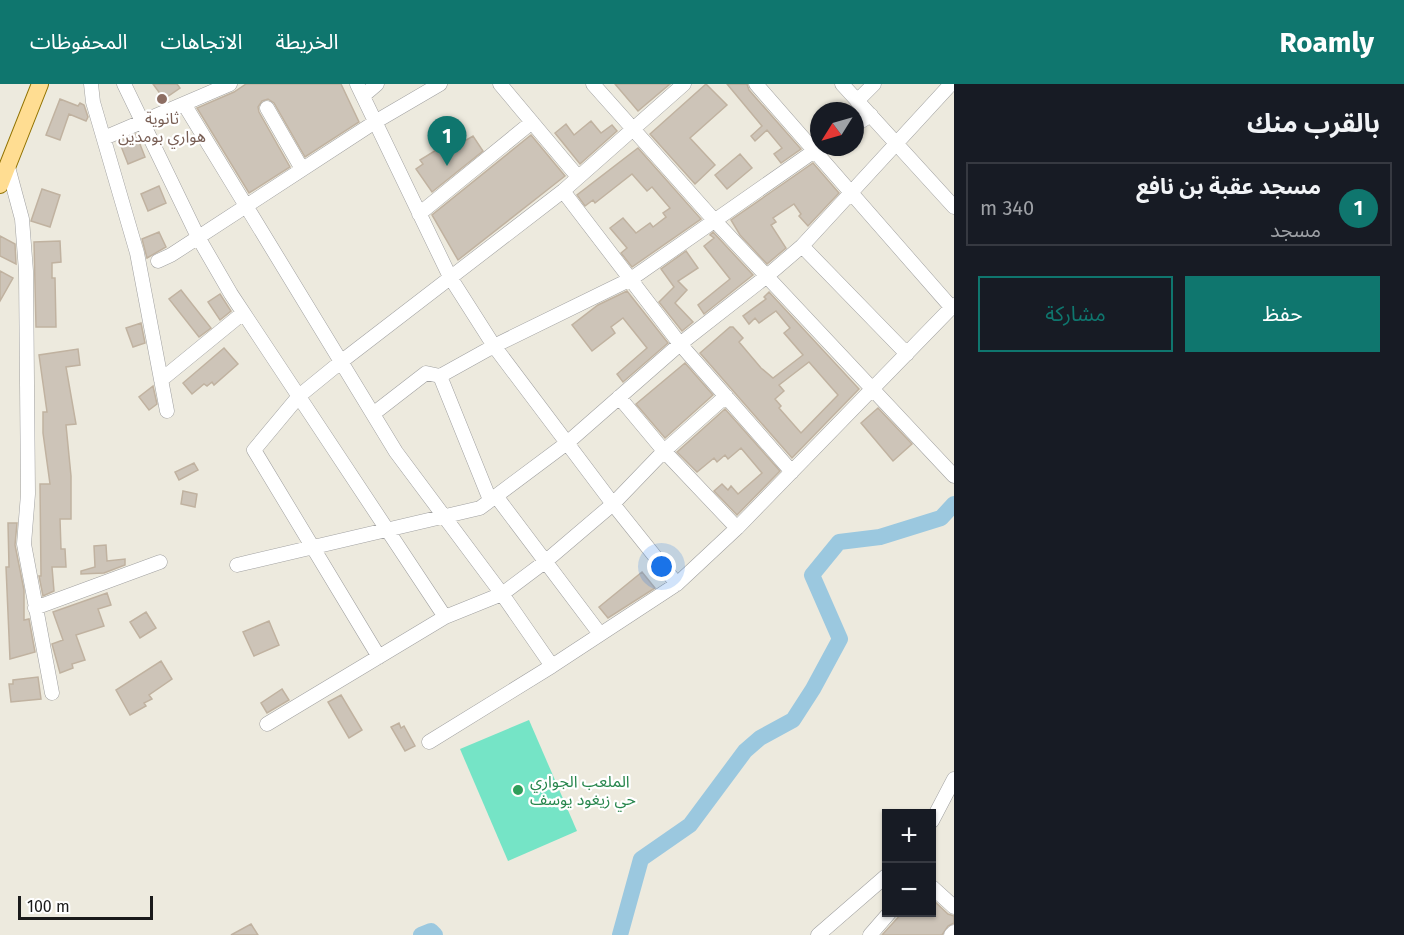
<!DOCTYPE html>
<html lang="ar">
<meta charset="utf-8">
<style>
body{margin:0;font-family:"Fira Sans","Noto Sans Arabic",sans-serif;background:#20242c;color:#f1f3f6;direction:rtl}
.controls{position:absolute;right:18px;bottom:18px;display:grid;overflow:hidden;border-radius:0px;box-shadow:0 2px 4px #0004}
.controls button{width:54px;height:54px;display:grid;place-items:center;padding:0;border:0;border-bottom:2px solid #363941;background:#171b24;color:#f1f3f6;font:30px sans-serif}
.compass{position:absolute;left:810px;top:18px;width:54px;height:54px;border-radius:50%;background:#171b24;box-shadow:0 2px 4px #0004;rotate:233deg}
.scale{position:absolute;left:18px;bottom:15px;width:135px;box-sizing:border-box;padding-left:6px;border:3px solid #1a1a1a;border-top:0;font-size:16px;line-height:21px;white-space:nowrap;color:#1a1a1a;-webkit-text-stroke:4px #fff;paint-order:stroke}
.you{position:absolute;left:662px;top:483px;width:21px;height:21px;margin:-15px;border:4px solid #fff;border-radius:50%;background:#1a73e8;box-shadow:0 0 0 9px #1a73e833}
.badge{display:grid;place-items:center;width:39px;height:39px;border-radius:50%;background:#0f766e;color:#fff;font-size:20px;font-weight:700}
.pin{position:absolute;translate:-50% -50px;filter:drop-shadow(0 2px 3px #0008)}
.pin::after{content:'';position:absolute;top:32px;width:21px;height:18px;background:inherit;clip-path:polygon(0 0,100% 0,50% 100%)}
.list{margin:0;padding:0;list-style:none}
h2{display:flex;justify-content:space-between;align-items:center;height:78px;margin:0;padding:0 24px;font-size:26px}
h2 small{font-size:20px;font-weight:400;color:#9ea1a6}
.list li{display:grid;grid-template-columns:39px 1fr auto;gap:18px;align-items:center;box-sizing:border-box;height:84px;margin:0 12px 12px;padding:0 12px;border:2px solid #363941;border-radius:0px}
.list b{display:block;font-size:22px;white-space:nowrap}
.list p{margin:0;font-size:20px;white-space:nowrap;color:#9ea1a6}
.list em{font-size:20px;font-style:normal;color:#9ea1a6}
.actions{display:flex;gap:12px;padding:18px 24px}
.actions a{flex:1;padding:14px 0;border:2px solid #0f766e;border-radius:0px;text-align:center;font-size:21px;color:#0f766e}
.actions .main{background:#0f766e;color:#fff}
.map{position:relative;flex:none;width:954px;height:851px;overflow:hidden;direction:ltr}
header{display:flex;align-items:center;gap:36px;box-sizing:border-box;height:84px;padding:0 30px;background:#0f766e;color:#fff}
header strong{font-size:28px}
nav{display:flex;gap:33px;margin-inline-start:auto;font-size:21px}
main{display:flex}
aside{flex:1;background:#171b24}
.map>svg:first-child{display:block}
.pitch{fill:#75e4c6}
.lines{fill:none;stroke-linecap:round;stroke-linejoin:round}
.river{stroke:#9bc8df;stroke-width:16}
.building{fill:#cdc4b8;stroke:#c0b2a0;stroke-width:1.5;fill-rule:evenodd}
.minor-casing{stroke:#a1a1a1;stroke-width:15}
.major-casing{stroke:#917200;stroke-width:18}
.minor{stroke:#fff;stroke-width:14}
.major{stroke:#ffdd92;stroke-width:16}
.education-dot{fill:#8d6e63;stroke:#fff;stroke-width:2}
.leisure-dot{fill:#2e9e5b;stroke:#fff;stroke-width:2}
.labels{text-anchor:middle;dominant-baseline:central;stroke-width:4.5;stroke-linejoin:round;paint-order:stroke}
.education-label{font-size:16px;fill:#785e54;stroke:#fff}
.leisure-label{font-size:16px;fill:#27864d;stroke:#fff;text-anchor:start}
</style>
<header>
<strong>Roamly</strong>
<nav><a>الخريطة</a><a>الاتجاهات</a><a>المحفوظات</a></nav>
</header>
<main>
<aside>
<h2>بالقرب منك<small></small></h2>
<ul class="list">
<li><span class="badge">1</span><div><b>مسجد عقبة بن نافع</b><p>مسجد</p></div><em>340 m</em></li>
</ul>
<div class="actions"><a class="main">حفظ</a><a>مشاركة</a></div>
</aside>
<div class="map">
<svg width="954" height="851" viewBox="0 0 954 851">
<rect width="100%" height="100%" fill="#edeade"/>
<path class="pitch" d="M529,636L577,747L508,777L460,665Z"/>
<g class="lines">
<path class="river" d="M421,851L431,847L435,851
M620,851L641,775L690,741L745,667L760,654L793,636L813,605L840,555L812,491L839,458L880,453L941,434L954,420"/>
</g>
<path class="building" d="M153,0H177L180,4L164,15Z
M246,0H341L359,38L305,73L274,19L268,15L262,17L258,23L259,28L290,83L249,109L197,24L234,8Z
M615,0H670L638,27Z
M706,0L727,21L690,54L715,81L695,100L650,50Z
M727,0H747L749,6L801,65L781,79L774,70L782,64L767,46L755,57L751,52L762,42Z
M60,15L78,22L80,19L84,21L88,33L86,37L69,30L60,56L46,51Z
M591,37L601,49L612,41L617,47L580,80L555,49L566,40L574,51Z
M136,50L145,73L128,80L119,57Z
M531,51L565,92L458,176L432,131Z
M459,52L463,58L473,52L483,67L432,108L416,85L423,80L420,76Z
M638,64L701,135L632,183L621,169L627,164L610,144L623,134L636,149L650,139L653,143L666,133L663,129L670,124L652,103L647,107L632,90L595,119L593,116L585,122L577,111Z
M740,70L752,84L727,105L715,91Z
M813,79L839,109L808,142L799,132L801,130L794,120L773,134L776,138L771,141L786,164L767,180L740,151L731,136Z
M159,102L166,119L148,127L141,110Z
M42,105L60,111L50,143L31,137Z
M159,148L166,163L147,174L142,155Z
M713,148L753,191L704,230L698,221L730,195L704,162L714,154L710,151Z
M0,152L15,160L16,180L0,172Z
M60,157L61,178L52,179V194H55L56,243H36L34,158Z
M686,167L698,184L678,197L687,206L675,219L693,238L682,247L659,218L674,203L661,185Z
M0,187L13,194L0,217Z
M181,206L211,244L199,253L169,215Z
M627,207L668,259L623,298L617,290L647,264L623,234L611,243L615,249L592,267L572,241L598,221Z
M769,208L859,305L792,374L700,269L730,243H733L743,254L739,258L761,284L773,294L803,271L784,249L790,244L776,227L759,239L755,234L749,240L743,232L766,215L764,213ZM809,278L838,311L801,349L779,324L781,322L775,315L784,307L779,301Z
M220,210L231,227L220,236L208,218Z
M141,239L145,259L133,263L126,244Z
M224,264L238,280L214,301L212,298L207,302L204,300L192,310L183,299Z
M78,265L80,281L66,283L76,340L66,341L71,392V435H60L61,465H65L66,483H52L54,507L43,512L39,492H41L40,400H50L43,349V328H47L39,271Z
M685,279L713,311L665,354L636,320Z
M153,302L157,320L149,326L139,313Z
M878,324L912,360L893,377L861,339Z
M725,325L780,387L737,431L714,407L722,400L728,406L731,402L738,410L762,389L741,364L728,375L725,371L717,378L714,374L697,388L677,368Z
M194,379L198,386L179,396L175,388Z
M183,407L197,410L195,423L181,420Z
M8,439H17L15,461L24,506V536L29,535L35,568L10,575L6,483H9Z
M106,461L107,477L125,475V481L104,489L81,490V487L95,483L94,462Z
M642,488L655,504L608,534L599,523Z
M107,509L111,521L98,525L104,542L76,551L85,576L72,580L73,584L60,589L52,560L63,556L53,528Z
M146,528L156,544L140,554L130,538Z
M269,537L279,561L254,572L243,548Z
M161,577L172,595L149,611L152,615L144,619L146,622L130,631L116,606Z
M38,593L41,615L11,618L9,600H13V596Z
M282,605L289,616L267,629L261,619Z
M341,611L362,646L349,654L328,618Z
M399,639L401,644L404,642L415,662L405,667L391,643Z
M932,815L948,830L954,832V839L948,842L942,851H882L903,828H932Z
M251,840L258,851H231Z"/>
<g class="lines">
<g class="minor-casing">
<path id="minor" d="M91,0L93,18L137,169L167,327
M124,0L198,153L231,210L445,533
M357,0L450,193L494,262L613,420L677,500
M500,0L578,93
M593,0L714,136L954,392
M756,0L951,223
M842,0L954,123
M363,12L377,0
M857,17L874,0
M184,20L396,368L502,510L552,582
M267,24L302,85
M855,41L871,31
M104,54L230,0
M8,83L22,135L26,187L28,410L24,460L52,609
M563,107L680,260L792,388
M419,130L532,38
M802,162L907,270
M158,177L171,171L375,38L440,0
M440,292L490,416
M161,296L243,229
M619,313L664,367L737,444
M373,330L426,289L440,292L494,262L631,195L820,63
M496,412L600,550
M237,481L480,424L567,359L680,260L767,192L802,162L951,0
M35,524L160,478
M379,573L254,366L299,312L342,277L563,107L684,0
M267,640L445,533L502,510L546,477L613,420L664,367L726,312
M429,658L552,582L677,500L737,444L954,221
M932,737L954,695
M932,803L954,823
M818,851L886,792
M870,851L890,828
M951,851L954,848"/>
</g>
<g class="major-casing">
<path id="major" d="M0,101L40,0"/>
</g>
<use href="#minor" class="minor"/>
<use href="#major" class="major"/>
</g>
<circle class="education-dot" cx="162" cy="15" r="6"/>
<circle class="leisure-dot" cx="518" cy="706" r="6"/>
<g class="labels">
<g class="education-label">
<text x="162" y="34">ثانوية<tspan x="162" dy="18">هواري بومدين</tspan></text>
</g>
<g class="leisure-label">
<text x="530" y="697">الملعب الجواري<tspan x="530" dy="18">حي زيغود يوسف</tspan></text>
</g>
</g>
</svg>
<div class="controls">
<button>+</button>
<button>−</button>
</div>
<svg class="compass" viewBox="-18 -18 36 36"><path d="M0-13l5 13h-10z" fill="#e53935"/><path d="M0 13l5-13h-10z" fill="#9ea1a6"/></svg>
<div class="scale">100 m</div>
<div class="you"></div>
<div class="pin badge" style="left:447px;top:82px">1</div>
</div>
</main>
